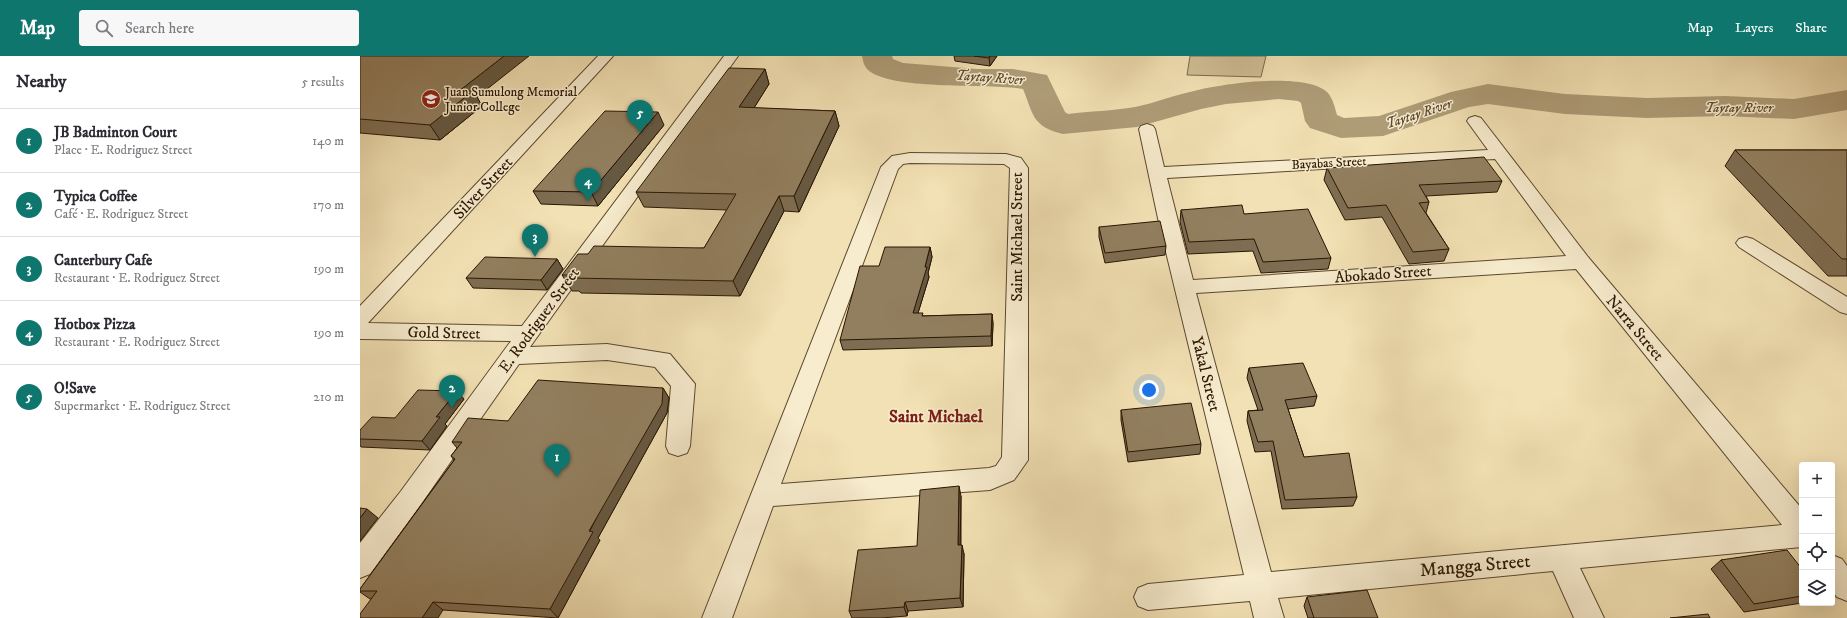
<!DOCTYPE html>
<meta charset="utf-8">
<style>
body{margin:0;font-family:"IM FELL DW Pica",serif;background:#f7f7f7;color:#2b2b33}
.controls{position:absolute;right:12px;bottom:12px;display:grid;overflow:hidden;border-radius:4px;box-shadow:0 4px 16px #0002}
.controls button{width:36px;height:36px;display:grid;place-items:center;padding:0;border:0;border-bottom:1px solid #e1e1e2;background:#fff;color:#2b2b33;font:20px sans-serif}
.you{position:absolute;left:789px;top:334px;width:14px;height:14px;margin:-10px;border:3px solid #fff;border-radius:50%;background:#1a73e8;box-shadow:0 0 0 6px #1a73e833}
.badge{display:grid;place-items:center;width:26px;height:26px;border-radius:50%;background:#0f766e;color:#fff;font-size:13px;font-weight:700}
.pin{position:absolute;translate:-50% -33px;filter:drop-shadow(0 1px 2px #0008)}
.pin::after{content:'';position:absolute;top:21px;width:14px;height:12px;background:inherit;clip-path:polygon(0 0,100% 0,50% 100%)}
.list{margin:0;padding:0;list-style:none}
h2{display:flex;justify-content:space-between;align-items:center;height:52px;margin:0;padding:0 16px;font-size:17px}
h2 small{font-size:13px;font-weight:400;color:#7c7c81}
.list li{display:grid;grid-template-columns:26px 1fr auto;gap:12px;align-items:center;box-sizing:border-box;height:64px;padding:0 16px;border-top:1px solid #e1e1e2}
.list b{display:block;font-size:15px;white-space:nowrap}
.list p{margin:0;font-size:13px;white-space:nowrap;color:#7c7c81}
.list em{font-size:13px;font-style:normal;color:#7c7c81}
.icon{flex:none;width:22px;height:22px;fill:none;stroke:currentColor;stroke-width:2;stroke-linecap:round;stroke-linejoin:round}
.map{position:relative;flex:none;width:1487px;height:562px;overflow:hidden}
header{display:flex;align-items:center;gap:24px;box-sizing:border-box;height:56px;padding:0 20px;background:#0f766e;color:#fff}
header strong{font-size:19px}
nav{display:flex;gap:22px;margin-inline-start:auto;font-size:14px}
.search{width:280px;height:36px;background:#f7f7f7;display:flex;align-items:center;gap:10px;box-sizing:border-box;padding:0 14px;border-radius:4px;color:#7c7c81;font-size:15px}
main{display:flex}
aside{flex:1;background:#fff}
.map>svg:first-child{display:block}
.green{fill:#d0be96;stroke:#7c6a4c}
.lines{fill:none;stroke-linecap:round;stroke-linejoin:round}
.river{fill:#ae9c77;fill-rule:evenodd}
.minor-casing{stroke:#5b482e;stroke-width:2}
.minor{fill:#f7ecce;fill-rule:evenodd}
.wall{fill:#7e6d52;stroke:#291502}
.shaded-wall{fill:#665942;stroke:#291502}
.building{fill:#927f5f;stroke:#291502}
.labels{text-anchor:middle;dominant-baseline:central;stroke-width:3;stroke-linejoin:round;paint-order:stroke}
.far-poi-label{font-size:13px;fill:#291502;stroke:#f7ecce;text-anchor:start}
.far-street-label{font-size:13px;fill:#291502;stroke:#f7ecce}
.far-water-label{font-size:14px;font-style:italic;fill:#5e4b31;stroke:#f7ecce}
.street-label{font-size:16px;fill:#291502;stroke:#f7ecce}
.neighbourhood-label{font-size:17px;font-weight:bold;fill:#7a1f14;stroke:#f7ecce}
.near-street-label{font-size:19px;fill:#291502;stroke:#f7ecce}
</style>
<header>
<strong>Map</strong>
<div class="search"><svg class="icon" aria-label="search" viewBox="0 0 24 24"><circle cx="10" cy="10" r="6"/><path d="M15 15l6 6"/></svg>Search here</div>
<nav><a>Map</a><a>Layers</a><a>Share</a></nav>
</header>
<main>
<aside>
<h2>Nearby<small>5 results</small></h2>
<ul class="list">
<li><span class="badge">1</span><div><b>JB Badminton Court</b><p>Place · E. Rodriguez Street</p></div><em>140 m</em></li>
<li><span class="badge">2</span><div><b>Typica Coffee</b><p>Café · E. Rodriguez Street</p></div><em>170 m</em></li>
<li><span class="badge">3</span><div><b>Canterbury Cafe</b><p>Restaurant · E. Rodriguez Street</p></div><em>190 m</em></li>
<li><span class="badge">4</span><div><b>Hotbox Pizza</b><p>Restaurant · E. Rodriguez Street</p></div><em>190 m</em></li>
<li><span class="badge">5</span><div><b>O!Save</b><p>Supermarket · E. Rodriguez Street</p></div><em>210 m</em></li>
</ul>
</aside>
<div class="map">
<svg width="1487" height="562" viewBox="0 0 1487 562">
<rect width="100%" height="100%" fill="#f2e1b4"/>
<filter id="stains"><feTurbulence type="fractalNoise" baseFrequency=".005" numOctaves="4"/><feColorMatrix values="0 0 0 0 .2 0 0 0 0 .09 0 0 0 0 .02 0 0 0 .5 -.17"/></filter>
<radialGradient id="worn" r=".72"><stop offset=".6" stop-color="#630" stop-opacity="0"/><stop offset="1" stop-color="#630" stop-opacity=".3"/></radialGradient>
<path class="green" d="M830,0H906L901,21L827,19Z"/>
<g class="lines">
<path class="river" d="M502,0H532L533,3L543,7L617,13H653L687,19L705,56L708,58C730,55 753,55 775,51C795,47 814,39 834,35C861,28 947,15 968,37C973,43 975,52 977,59L984,62L1019,60L1091,36L1128,28L1205,38L1287,42L1365,40L1434,43L1487,34V54L1434,63L1365,60L1287,62L1205,58L1128,48L1109,51L1023,80L981,82L950,72L945,65L941,47L938,45L919,43L866,48L841,53L777,71L703,78C672,70 674,60 663,33C629,27 532,35 508,14C504,10 503,5 502,0Z"/>
<g class="minor-casing">
<path id="minor" d="M238,0H253L8,267L162,270L364,0H378L170,291L247,288L310,298L335,328L330,390L327,397L318,400L309,397L306,390L311,330L295,311L247,304L159,308L59,451L10,518L0,522V487L41,435L151,285L0,283V250Z
M1115,60L1121,62L1228,201L1442,453V491L1220,512L1244,562H1214L1193,515L918,542L924,562H894L890,545L788,554L778,550L774,541L778,532L788,528L884,519L799,167L779,73L781,70L787,68L793,70L795,73L804,111L1128,94L1107,65L1109,62ZM1135,103L1206,200L833,224L807,122ZM1216,213L1422,469L911,516L836,237Z
M550,97L646,98L661,102L668,112V404L654,424L630,434L413,450L372,562H342L521,111L532,100ZM550,107L644,108L650,112L642,401L636,410L629,412L421,428L538,113L543,108Z
M1386,181L1393,183L1487,241V258L1480,256L1379,191L1376,187L1379,183Z
M1472,499L1482,503L1487,510V545L1477,541L1472,535Z"/>
</g>
<use href="#minor" class="minor"/>
</g>
<path class="wall" d="M0,0L117,41L122,50L80,84L0,77Z
M594,0H637L630,10L595,5Z
M405,13L409,28L394,52L475,55L479,70L439,156L424,155L380,240L221,237L219,235H212L202,219L228,198L344,192L367,154L284,151L276,136Z
M304,69L238,150L181,148L173,135Z
M1375,94H1487V220H1468L1365,110Z
M967,112L1142,125L1137,136L1066,140L1069,146L1066,157L1089,193L1084,205L1049,208L1022,161L985,164L964,124Z
M821,154L884,158L971,202L968,213L901,217L893,195L828,198L820,166Z
M739,171L806,190L805,199L745,207L739,181Z
M570,191L572,201L568,217L569,221L558,257L564,260L632,258L633,268L632,290L483,294L480,284Z
M197,203L203,213L187,234L113,232L106,222Z
M889,312L957,340L954,350L928,353L944,401L997,441L993,450L922,453L911,395L895,396L887,365L888,355L898,354L887,322Z
M303,332L309,342L307,357L238,482L240,484L198,562L83,554L10,543L0,536V533L94,404L91,400L97,392L92,386L148,365Z
M104,343L85,368L87,370L70,394L1,391L0,389V374L35,362Z
M761,354L841,388L840,398L768,406L761,364Z
M601,440V489L604,498L603,551L548,555L547,560L521,562H492L489,555L557,490Z
M1361,504L1442,513V547L1384,556L1351,513Z
M947,541L1018,562H948L944,550Z"/>
<path class="shaded-wall" d="M144,0H169L117,41L122,50L80,84L70,69L99,35Z
M630,0H637L630,10L629,2Z
M405,13L409,28L385,66L379,51Z
M475,55L479,70L439,156L434,140Z
M298,56L304,69L238,150L231,136Z
M419,140L424,155L380,240L373,225Z
M570,191L572,201L568,217L569,221L555,267L553,257Z
M197,203L203,213L187,234L181,224Z
M632,258L633,268L632,290L631,280Z
M303,332L309,342L307,357L238,482L240,484L198,562L190,553Z
M97,335L104,343L85,368L87,370L70,394L62,385L76,361Z
M599,430L601,440L600,498L598,489Z
M7,453L18,462L0,485V462Z
M602,489L604,498L603,551L600,542Z
M73,546L83,554L78,562H62Z
M545,546L548,555L547,560L544,551Z"/>
<path class="building" d="M0,0H144L99,35H113L70,69L0,63Z
M614,0H630L629,2Z
M369,12L405,13L379,51L475,55L434,140H419L373,225L211,222L213,219H202L218,198H228L234,190L344,192L376,138L276,136Z
M245,55L298,56L231,136L173,135Z
M1375,94H1487V203H1482Z
M1124,101L1142,125L1059,129L1069,146L1059,147L1089,193L1053,196L1026,149L988,152L967,112Z
M882,149L884,158L948,153L971,202L903,206L894,183L829,186L821,154Z
M800,165L806,190L745,197L739,171Z
M525,191H570L565,211H567L553,257H563L562,260L632,258L631,280L480,284L500,210H519Z
M125,201L197,203L181,224L106,222Z
M943,307L957,340L925,344L944,401L989,397L997,441L925,444L913,385L898,386L888,355L903,354L889,312Z
M178,324L303,332L302,348L229,475L233,476L190,553L73,546L62,562H0V558L17,535H0V533L95,403L91,400L102,386H92L108,362L148,365Z
M58,334L97,335L76,361H80L62,385L0,383V374L12,361L35,362Z
M831,347L841,388L768,396L761,354Z
M599,430L598,489H602L600,542L545,546L544,551L489,555L498,494L557,490L560,434Z
M0,452L7,453L0,462Z
M1427,494L1442,513V540L1394,548L1361,504Z
M1007,534L1018,562H954L947,541Z
M1348,558L1350,562H1310Z"/>
<defs>
<g id="school-disc" transform="scale(1)"><circle r="9.5" fill="#8f2418" stroke="#f7ecce"/><path d="M0-5L7-2L0 1L-7-2ZM-4 1L0 2.5L4 1V4Q0 6-4 4Z" fill="#fff"/></g>
</defs>
<g fill-rule="evenodd">
<use href="#school-disc" x="71" y="43"/>
</g>
<g class="labels">
<g class="far-poi-label">
<text x="85" y="36">Juan Sumulong Memorial<tspan x="85" dy="15">Junior College</tspan></text>
</g>
<g class="far-street-label">
<text transform="translate(969 107) rotate(-3)">Bayabas Street</text>
</g>
<g class="far-water-label">
<text transform="translate(630 22) rotate(4)">Taytay River</text>
<text x="1379" y="52">Taytay River</text>
<text transform="translate(1059 58) rotate(-18)">Taytay River</text>
</g>
<g class="street-label">
<text transform="translate(123 132) rotate(-47)">Silver Street</text>
<text transform="translate(657 181) rotate(-90)">Saint Michael Street</text>
<text transform="translate(1023 218) rotate(-4)">Abokado Street</text>
<text transform="translate(179 264) rotate(-54)">E. Rodriguez Street</text>
<text transform="translate(1275 272) rotate(50)">Narra Street</text>
<text transform="translate(84 277) rotate(1)">Gold Street</text>
<text transform="translate(846 318) rotate(76)">Yakal Street</text>
</g>
<g class="neighbourhood-label">
<text x="576" y="361">Saint Michael</text>
</g>
<g class="near-street-label">
<text transform="translate(1115 510) rotate(-5)">Mangga Street</text>
</g>
</g>
<rect width="100%" height="100%" filter="url(#stains)"/>
<rect width="100%" height="100%" fill="url(#worn)"/>
</svg>
<div class="controls">
<button>+</button>
<button>−</button>
<button><svg class="icon" aria-label="locate" viewBox="0 0 24 24"><circle cx="12" cy="12" r="6"/><path d="M12 2v4M12 18v4M2 12h4M18 12h4"/></svg></button>
<button><svg class="icon" aria-label="layers" viewBox="0 0 24 24"><path d="M12 4l9 5-9 5-9-5zM3 14l9 5 9-5"/></svg></button>
</div>
<div class="you"></div>
<div class="pin badge" style="left:197px;top:421px">1</div>
<div class="pin badge" style="left:92px;top:352px">2</div>
<div class="pin badge" style="left:175px;top:201px">3</div>
<div class="pin badge" style="left:228px;top:145px">4</div>
<div class="pin badge" style="left:280px;top:77px">5</div>
</div>
</main>
